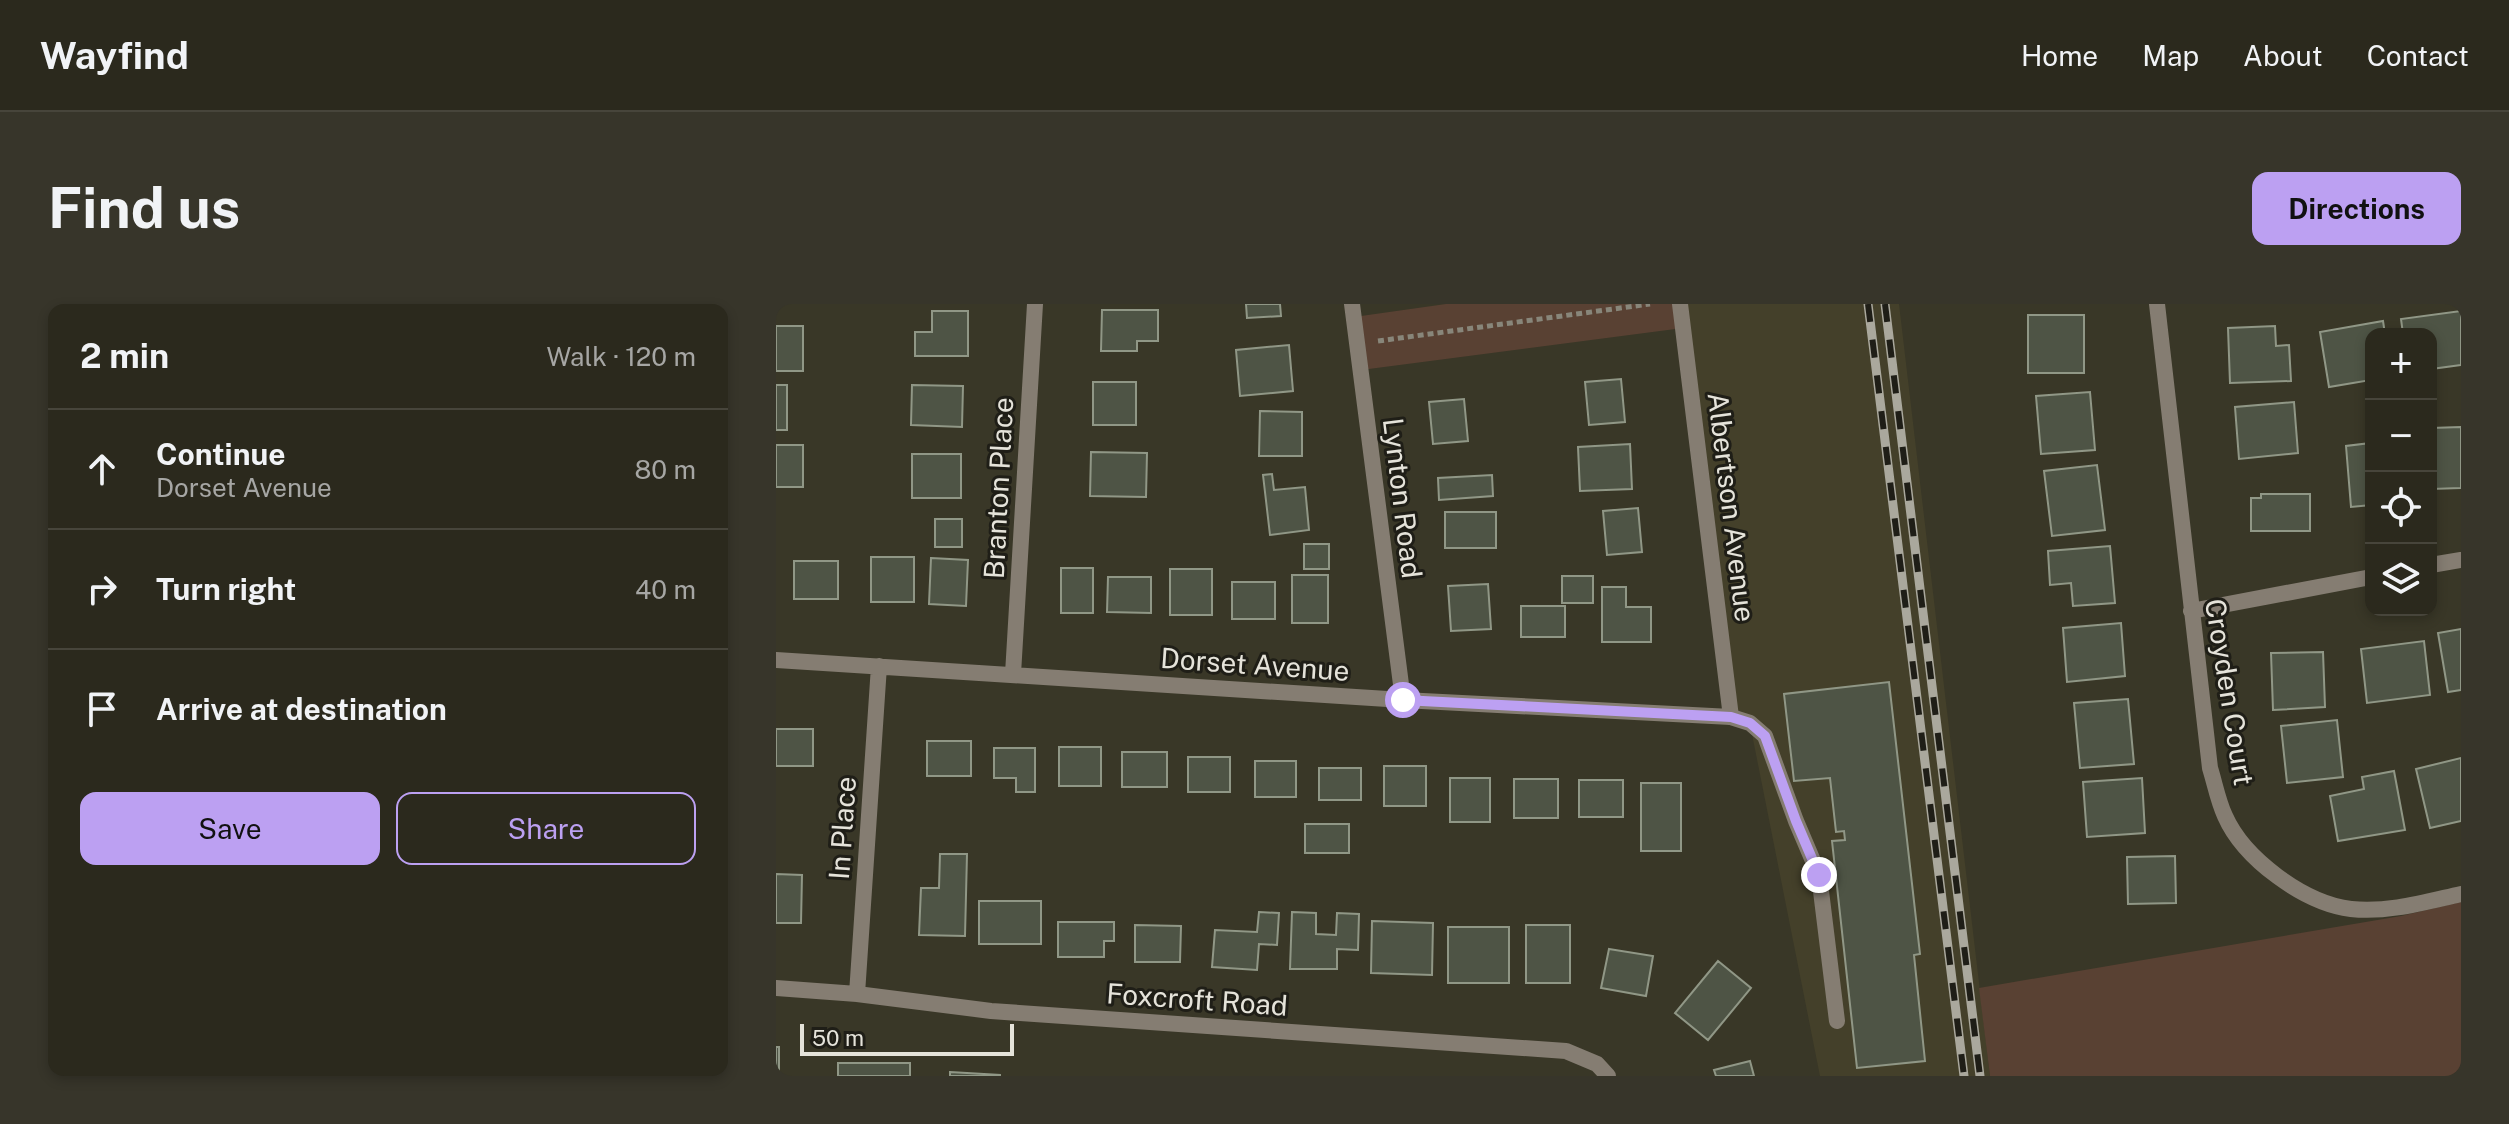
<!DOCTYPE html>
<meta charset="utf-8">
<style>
body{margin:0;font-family:"Public Sans",sans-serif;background:#37352a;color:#f1f3f6}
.controls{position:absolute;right:24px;top:24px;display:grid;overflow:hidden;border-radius:16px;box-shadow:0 4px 12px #0003}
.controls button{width:72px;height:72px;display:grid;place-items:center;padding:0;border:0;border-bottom:2px solid #47453b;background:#2b291d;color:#f1f3f6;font:40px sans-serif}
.scale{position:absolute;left:24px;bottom:20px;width:214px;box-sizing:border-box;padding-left:8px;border:4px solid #e5e3da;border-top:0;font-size:22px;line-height:28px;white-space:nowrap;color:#e5e3da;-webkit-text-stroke:6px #1f1e17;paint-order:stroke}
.stop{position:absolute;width:24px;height:24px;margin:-18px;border:6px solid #bca0f2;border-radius:50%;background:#fff}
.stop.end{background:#bca0f2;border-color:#fff;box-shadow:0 2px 8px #0008}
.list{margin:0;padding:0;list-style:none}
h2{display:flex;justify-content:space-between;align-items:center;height:104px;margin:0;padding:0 32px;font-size:34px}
h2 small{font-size:26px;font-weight:400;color:#a6a6a4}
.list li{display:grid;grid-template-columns:52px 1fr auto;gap:24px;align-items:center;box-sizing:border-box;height:120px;padding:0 32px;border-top:2px solid #47453b}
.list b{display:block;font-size:30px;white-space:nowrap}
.list p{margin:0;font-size:26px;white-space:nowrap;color:#a6a6a4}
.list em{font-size:26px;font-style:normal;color:#a6a6a4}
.actions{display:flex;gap:16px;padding:24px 32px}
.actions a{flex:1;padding:18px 0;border:2px solid #bca0f2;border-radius:16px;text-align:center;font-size:28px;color:#bca0f2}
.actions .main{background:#bca0f2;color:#111}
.icon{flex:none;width:44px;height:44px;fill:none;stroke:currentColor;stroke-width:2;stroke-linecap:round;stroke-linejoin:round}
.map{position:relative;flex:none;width:1685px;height:772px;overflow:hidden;border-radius:16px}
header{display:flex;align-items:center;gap:48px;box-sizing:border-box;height:112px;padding:0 40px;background:#2b291d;border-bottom:2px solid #47453b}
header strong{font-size:38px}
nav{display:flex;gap:44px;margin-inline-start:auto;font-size:28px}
.intro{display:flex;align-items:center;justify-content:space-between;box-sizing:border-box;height:192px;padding:0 48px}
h1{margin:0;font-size:56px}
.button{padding:20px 36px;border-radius:16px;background:#bca0f2;color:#111;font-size:28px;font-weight:700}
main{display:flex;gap:48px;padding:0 48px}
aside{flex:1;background:#2b291d;border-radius:16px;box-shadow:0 4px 12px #0003}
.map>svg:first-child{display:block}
.built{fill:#44402a}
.green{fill:#594133}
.building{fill:#4e5445;stroke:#909786;stroke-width:2}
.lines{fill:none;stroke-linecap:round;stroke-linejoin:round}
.path{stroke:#88867a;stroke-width:5;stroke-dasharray:6 4;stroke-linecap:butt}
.lane{stroke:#857d72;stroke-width:16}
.street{stroke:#857d72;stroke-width:16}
.rail-casing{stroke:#aaa89d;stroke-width:9}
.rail{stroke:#1f1e17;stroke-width:6;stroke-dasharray:18;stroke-linecap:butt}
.route{stroke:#bca0f2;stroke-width:10}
.labels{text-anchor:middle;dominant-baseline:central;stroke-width:6;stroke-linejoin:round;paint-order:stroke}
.street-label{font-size:28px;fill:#e5e3da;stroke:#1f1e17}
</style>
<header>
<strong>Wayfind</strong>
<nav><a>Home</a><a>Map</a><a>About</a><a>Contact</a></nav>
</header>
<div class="intro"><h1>Find us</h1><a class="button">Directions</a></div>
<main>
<aside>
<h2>2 min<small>Walk · 120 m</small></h2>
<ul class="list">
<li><svg class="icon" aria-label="ahead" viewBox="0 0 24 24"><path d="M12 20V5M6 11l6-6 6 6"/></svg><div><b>Continue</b><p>Dorset Avenue</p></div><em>80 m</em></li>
<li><svg class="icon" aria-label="right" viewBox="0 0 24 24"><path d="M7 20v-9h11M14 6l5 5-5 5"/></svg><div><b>Turn right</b></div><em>40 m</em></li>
<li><svg class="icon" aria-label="arrive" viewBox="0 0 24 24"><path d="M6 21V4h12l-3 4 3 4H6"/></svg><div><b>Arrive at destination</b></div></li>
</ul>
<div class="actions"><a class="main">Save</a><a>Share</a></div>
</aside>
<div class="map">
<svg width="1685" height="772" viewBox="0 0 1685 772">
<rect width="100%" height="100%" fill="#393727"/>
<path class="built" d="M904,0H1123L1214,772H1044L974,420L955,413Z"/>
<path class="green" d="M670,0H904L907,24L585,66L578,13Z
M1685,598V772H1214L1203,684L1625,612Z"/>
<path class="building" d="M470,0H504L505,12L471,14Z
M326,6H382V37H361V47H325Z
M156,7H192V52H139V28H156Z
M1685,7V61L1655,65V30H1627L1625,15Z
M1252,11H1308V69H1252Z
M1607,17L1609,30H1595V76L1553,83L1544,28Z
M0,22H27V67H0Z
M1499,22L1500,42L1513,41L1515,77L1454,79L1452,24Z
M513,41L517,87L464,92L460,46Z
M845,75L849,118L813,121L809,78Z
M317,78H360V121H317Z
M0,81H11V126H0Z
M136,81L187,82L186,123L135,121Z
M1314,88L1319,146L1265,150L1260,92Z
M688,95L692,137L657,140L653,98Z
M1518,98L1522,149L1463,155L1459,103Z
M484,107L526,108V152H483Z
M1685,123V184L1655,185V124Z
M1595,139V201L1575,203L1570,142Z
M854,140L856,185L804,187L802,143Z
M0,141H27V183H0Z
M315,148L371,149L370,193L314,192Z
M136,150H185V194H136Z
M1321,161L1329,226L1276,232L1268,167Z
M496,170L498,186L529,183L533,226L494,231L487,171Z
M716,171L717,192L663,196L662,174Z
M1485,190H1534V227H1475V194H1485Z
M862,204L866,248L831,251L827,207Z
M669,208H720V244H669Z
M159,215H186V243H159Z
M528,240H553V265H528Z
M1334,242L1339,299L1297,302L1295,279L1274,281L1272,247Z
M95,253H138V298H95Z
M155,254L192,256L190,302L153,300Z
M18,257H62V295H18Z
M285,264H317V309H285Z
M394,265H436V311H394Z
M516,271H552V319H516Z
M786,272H817V299H786Z
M332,273H375V309L331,308Z
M456,278H499V315H456Z
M712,280L715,325L675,327L672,282Z
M826,283H850V303H875V338H826Z
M745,302H789V333H745Z
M1345,319L1349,372L1291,378L1287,324Z
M1685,325V386L1672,388L1662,329Z
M1648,337L1654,391L1591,399L1585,345Z
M1547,348L1549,403L1497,406L1495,349Z
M1113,378L1144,650L1138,651L1149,757L1081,764L1056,537L1069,536L1068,527L1060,528L1054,474L1018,477L1008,390Z
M1352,395L1358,460L1304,464L1298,399Z
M1561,416L1567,473L1511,479L1505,422Z
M0,425H37V462H0Z
M151,437H195V472H151Z
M283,443H325V482H283Z
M218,444H259V488H240V474H218Z
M346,448H391V483H346Z
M412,453H454V488H412Z
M1685,454V517L1654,524L1640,465Z
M479,457H520V493H479Z
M608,462H650V502H608Z
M543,464H585V496H543Z
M1618,467L1629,526L1562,537L1554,492L1588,485L1586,473Z
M674,474H714V518H674Z
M1366,474L1369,529L1311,533L1307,478Z
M738,475H782V514H738Z
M803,476H847V513H803Z
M865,479H905V547H865Z
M529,520H573V549H529Z
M164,550H191L189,632L143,631L145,584H163Z
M1399,552L1400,599L1352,600L1351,553Z
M0,570L26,571L25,619H0Z
M203,597H265V640H203Z
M483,608L503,609L501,641L483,640L481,666L436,663L439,626L481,628Z
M516,608L540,609V630L560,631L561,609L583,610L582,646L561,645V665H514Z
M596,617L657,619L656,671L595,669Z
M282,618H338V637H328V653H282Z
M359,621L405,622L404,658H359Z
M750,621H794V679H750Z
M672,623H733V679H672Z
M833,645L877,652L870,692L825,684Z
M942,657L975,684L932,736L899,709Z
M0,743H3V772H0Z
M974,757L978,772H940L938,766Z
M62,759H134V772H62Z
M174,768L224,771V772H174Z"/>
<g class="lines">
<path class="path" d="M602,37L874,0"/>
<path class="lane" d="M955,413L974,419L989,432L1020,517L1043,571L1061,717"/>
<path class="street" d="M576,0L627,396
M1381,0L1434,464C1439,480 1442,497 1449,512C1468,555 1528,599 1575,605C1612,609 1649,598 1685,590
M1655,261L1685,256
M1415,307L1595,273
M0,356L627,396L955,413L904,0
M237,370L259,0
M0,684L81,690L215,707L790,747L821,760L832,772
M81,690L103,362"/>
<g class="rail-casing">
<path id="rail" d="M1092,0L1188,772
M1109,0L1204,772"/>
</g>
<use href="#rail" class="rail"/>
</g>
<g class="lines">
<path class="route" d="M627,396L955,413L974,419L989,432L1020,517L1043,571"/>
</g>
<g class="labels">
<g class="street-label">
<text transform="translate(222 184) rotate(-87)">Branton Place</text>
<text transform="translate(627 194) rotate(83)">Lynton Road</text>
<text transform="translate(956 203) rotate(83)">Albertson Avenue</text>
<text transform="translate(479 360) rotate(4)">Dorset Avenue</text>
<text transform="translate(1454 388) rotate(81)">Croyden Court</text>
<text transform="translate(66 524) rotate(-86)">In Place</text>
<text transform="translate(421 695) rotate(4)">Foxcroft Road</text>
</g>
</g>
</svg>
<div class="controls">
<button>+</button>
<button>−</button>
<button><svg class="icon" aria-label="locate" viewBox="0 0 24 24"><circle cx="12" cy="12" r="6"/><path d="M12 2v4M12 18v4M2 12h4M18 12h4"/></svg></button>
<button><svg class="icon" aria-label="layers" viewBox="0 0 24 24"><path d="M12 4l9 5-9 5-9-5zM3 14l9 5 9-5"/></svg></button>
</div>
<div class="scale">50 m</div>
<div class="stop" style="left:627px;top:396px"></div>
<div class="stop end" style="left:1043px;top:571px"></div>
</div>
</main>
